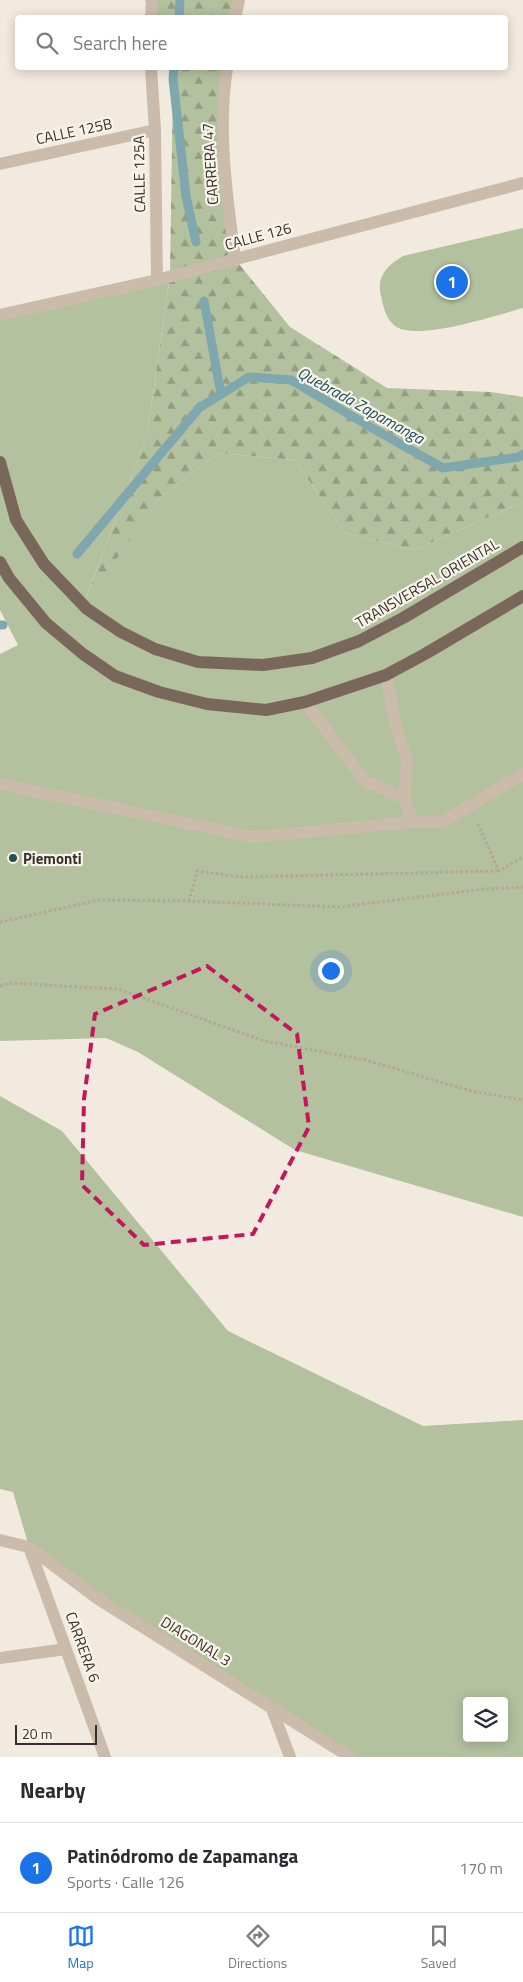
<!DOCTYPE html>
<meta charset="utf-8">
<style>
body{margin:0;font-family:"Titillium Web",sans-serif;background:#f2f2f3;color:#2b2b33}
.controls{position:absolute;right:15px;bottom:15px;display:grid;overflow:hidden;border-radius:5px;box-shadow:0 2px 12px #0003}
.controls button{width:45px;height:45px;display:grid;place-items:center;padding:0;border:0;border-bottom:1px solid #e1e1e2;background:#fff;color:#2b2b33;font:25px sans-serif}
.scale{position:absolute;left:15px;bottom:12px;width:82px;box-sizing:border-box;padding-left:5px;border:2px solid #382f2a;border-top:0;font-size:14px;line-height:18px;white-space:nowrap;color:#382f2a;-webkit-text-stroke:4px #f9f4eb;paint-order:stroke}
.you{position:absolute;left:330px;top:970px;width:18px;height:18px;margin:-12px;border:4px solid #fff;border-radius:50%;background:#1a73e8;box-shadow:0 0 0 8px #1a73e833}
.badge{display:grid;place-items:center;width:32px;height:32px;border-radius:50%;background:#1a73e8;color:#fff;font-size:16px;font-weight:700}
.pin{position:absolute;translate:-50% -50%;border:2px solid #fff;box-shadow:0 1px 5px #0006}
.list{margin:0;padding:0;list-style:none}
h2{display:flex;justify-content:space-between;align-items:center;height:65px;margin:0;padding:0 20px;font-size:21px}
h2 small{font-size:16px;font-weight:400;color:#7c7c81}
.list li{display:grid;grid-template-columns:32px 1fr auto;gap:15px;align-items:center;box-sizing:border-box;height:90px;padding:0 20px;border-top:1px solid #e1e1e2}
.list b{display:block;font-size:19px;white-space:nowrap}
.list p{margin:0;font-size:16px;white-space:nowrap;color:#7c7c81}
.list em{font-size:16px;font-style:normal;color:#7c7c81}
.icon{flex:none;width:28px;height:28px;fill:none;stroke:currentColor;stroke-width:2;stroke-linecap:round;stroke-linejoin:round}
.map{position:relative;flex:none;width:523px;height:1757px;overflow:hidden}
.search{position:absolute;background:#fff;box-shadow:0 2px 12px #0003;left:15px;right:15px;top:15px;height:55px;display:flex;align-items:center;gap:12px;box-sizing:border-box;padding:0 18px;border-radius:5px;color:#7c7c81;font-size:19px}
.sheet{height:155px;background:#fff}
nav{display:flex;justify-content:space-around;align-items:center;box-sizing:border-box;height:70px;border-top:1px solid #e1e1e2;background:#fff;font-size:14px;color:#7c7c81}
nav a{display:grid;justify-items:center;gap:2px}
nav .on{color:#1a73e8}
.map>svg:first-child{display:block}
.grass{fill:#b3c19f;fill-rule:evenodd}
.forest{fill:url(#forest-firs)}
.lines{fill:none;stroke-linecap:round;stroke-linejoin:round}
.stream{stroke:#7ea8ae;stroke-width:9}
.path{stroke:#b6a595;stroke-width:3;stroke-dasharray:2.5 2.5;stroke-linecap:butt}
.minor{stroke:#cabbaa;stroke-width:12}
.major{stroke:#79675b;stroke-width:12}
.marked{fill:none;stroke:#c2185b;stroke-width:4;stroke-dasharray:10 6;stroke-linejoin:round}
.poi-dot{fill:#205058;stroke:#f9f4eb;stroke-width:2}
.labels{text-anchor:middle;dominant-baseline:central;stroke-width:4.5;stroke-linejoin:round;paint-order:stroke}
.street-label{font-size:15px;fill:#382f2a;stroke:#f9f4eb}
.poi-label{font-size:15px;font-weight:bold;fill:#382f2a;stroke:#f9f4eb;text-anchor:start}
.water-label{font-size:16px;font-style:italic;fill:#205058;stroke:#f9f4eb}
</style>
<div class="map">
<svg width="523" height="1757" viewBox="0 0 523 1757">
<defs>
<pattern id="forest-firs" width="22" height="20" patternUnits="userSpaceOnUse" patternTransform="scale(1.25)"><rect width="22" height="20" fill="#b3c19f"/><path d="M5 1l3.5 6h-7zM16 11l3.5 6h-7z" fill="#939d82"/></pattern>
</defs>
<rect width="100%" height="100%" fill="#f2eade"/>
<path class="grass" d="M523,228V308C496,315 417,342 395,326C386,319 383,306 381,296C376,276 388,265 403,256Z
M170,276L147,436L84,603L159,499L218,453L295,460L345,533L414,550L523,502V1217L295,1150L138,1052L106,1038L0,1041V654L18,645L0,610V315Z
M0,1096L62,1131L228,1331L423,1426L523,1420V1757H350L29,1547L13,1492L0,1489ZM467,1701H504V1738H467Z"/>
<path class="forest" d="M145,0H239L235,18L151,17Z
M169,68H227L222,97L235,259L290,327L387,388L491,392L523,397V502L414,550L345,533L295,460L218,453L159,499L83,606L147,436L170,276L173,79Z"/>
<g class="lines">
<path class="stream" d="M179,18L180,0
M174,68L173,79L186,196L196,242
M204,301L221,394
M77,554L199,408L249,377L291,380L372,428L443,468L519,457L523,454
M0,625H3"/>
<path class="path" d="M478,824L499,871L523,857
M189,901L197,871L240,877L499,871
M0,922L99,900L189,901L339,907L484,889L523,887
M0,986L10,983L118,989L264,1041L366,1060L471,1091L523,1100"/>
<path class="minor" d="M151,18L152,0
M235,18L239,0
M151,68L155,130L157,280
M227,68C217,131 227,196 235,259
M0,164L155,130
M0,315L157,280L523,183
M305,702L365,781L404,798
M0,784L253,837L413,822L404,798L407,761L395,722L386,675
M413,822H442L523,774
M0,1540L29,1547L98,1599L350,1757
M29,1547L105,1757
M0,1658L66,1649
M272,1709L290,1757"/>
<path class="major" d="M0,462L16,520L44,564L87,609L121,632L155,649L198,662L263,665L312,658L359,641L403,618L523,547
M0,562L9,578L46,623L83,654L115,676L159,692L207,704L266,710L305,702L386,675L425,654L523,596"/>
</g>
<path class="marked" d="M207,966L297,1034L309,1127L253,1234L144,1245L82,1185L84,1099L95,1014Z"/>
<circle class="poi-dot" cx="13" cy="858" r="5"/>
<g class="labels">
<g class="street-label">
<text transform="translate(74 131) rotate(-12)">CALLE 125B</text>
<text transform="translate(210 164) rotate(-94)">CARRERA 47</text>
<text transform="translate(139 174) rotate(-91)">CALLE 125A</text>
<text transform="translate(258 236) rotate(-15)">CALLE 126</text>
<text transform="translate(427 583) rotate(-30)">TRANSVERSAL ORIENTAL</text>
<text transform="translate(196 1641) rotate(32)">DIAGONAL 3</text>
<text transform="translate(83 1647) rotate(70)">CARRERA 6</text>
</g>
<g class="poi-label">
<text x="23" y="858">Piemonti</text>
</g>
<g class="water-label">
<text transform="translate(361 405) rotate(29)">Quebrada Zapamanga</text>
</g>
</g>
</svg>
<div class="controls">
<button><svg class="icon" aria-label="layers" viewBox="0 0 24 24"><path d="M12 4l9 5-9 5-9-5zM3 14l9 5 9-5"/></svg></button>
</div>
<div class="scale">20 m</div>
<div class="you"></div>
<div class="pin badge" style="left:452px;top:282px">1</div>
<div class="search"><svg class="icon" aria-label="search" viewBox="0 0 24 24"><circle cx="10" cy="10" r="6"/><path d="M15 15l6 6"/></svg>Search here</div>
</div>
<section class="sheet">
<h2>Nearby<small></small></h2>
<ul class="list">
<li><span class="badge">1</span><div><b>Patinódromo de Zapamanga</b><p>Sports · Calle 126</p></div><em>170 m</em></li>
</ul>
</section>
<nav>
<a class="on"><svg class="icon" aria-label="map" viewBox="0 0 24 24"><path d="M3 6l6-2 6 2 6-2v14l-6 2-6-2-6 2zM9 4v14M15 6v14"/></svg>Map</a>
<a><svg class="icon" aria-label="directions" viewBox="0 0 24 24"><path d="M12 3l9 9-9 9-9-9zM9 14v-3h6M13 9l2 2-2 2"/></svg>Directions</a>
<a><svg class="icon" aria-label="saved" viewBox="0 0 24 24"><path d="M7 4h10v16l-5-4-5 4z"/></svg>Saved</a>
</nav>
